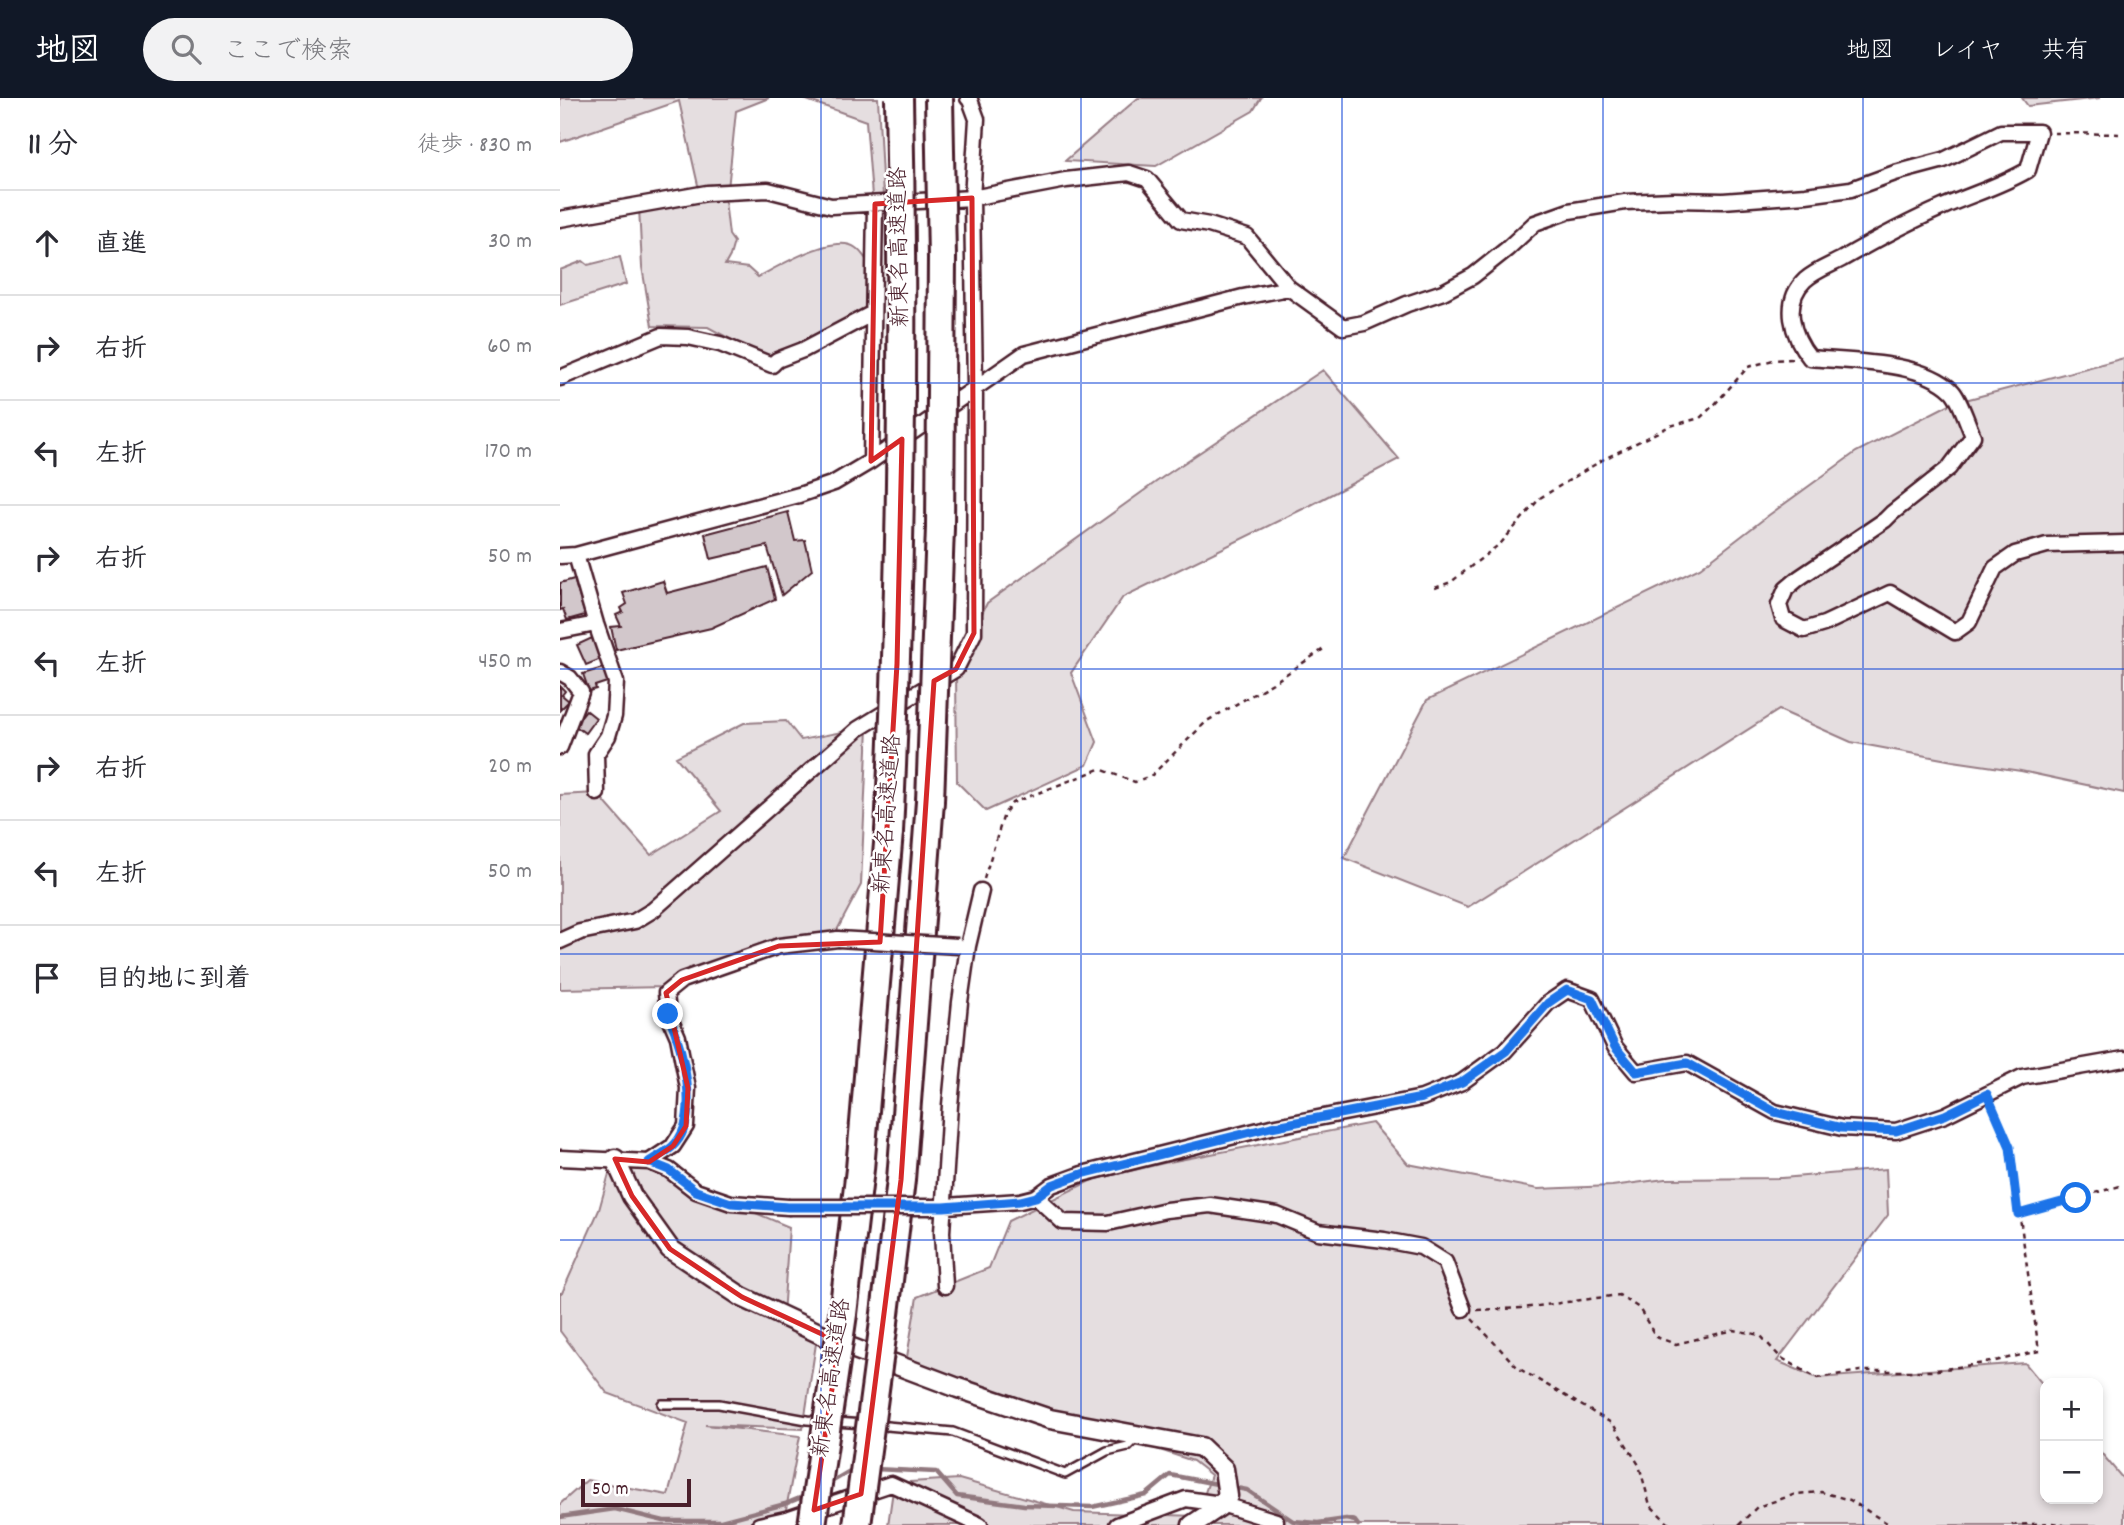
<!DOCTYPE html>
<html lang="ja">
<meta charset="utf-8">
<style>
body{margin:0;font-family:Dekko,"Klee One",sans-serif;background:#f2f2f3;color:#2b2b33}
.controls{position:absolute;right:21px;bottom:21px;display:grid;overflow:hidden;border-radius:14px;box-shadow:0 4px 10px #0003}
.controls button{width:63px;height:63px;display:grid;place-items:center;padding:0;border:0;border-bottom:2px solid #e1e1e2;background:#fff;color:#2b2b33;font:35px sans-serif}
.scale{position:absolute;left:21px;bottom:18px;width:110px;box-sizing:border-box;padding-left:7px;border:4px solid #4a1f2b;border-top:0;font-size:19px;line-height:24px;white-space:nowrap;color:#4a1f2b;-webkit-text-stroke:5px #fff;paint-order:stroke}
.stop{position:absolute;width:21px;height:21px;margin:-16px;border:5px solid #1a73e8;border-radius:50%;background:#fff}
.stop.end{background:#1a73e8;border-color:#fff;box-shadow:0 2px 7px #0008}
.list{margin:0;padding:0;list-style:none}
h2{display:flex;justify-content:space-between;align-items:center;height:91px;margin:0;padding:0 28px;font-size:30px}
h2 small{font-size:23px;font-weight:400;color:#7c7c81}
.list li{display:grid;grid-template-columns:46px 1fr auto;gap:21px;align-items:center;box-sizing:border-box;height:105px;padding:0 28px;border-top:2px solid #e1e1e2}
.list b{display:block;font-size:26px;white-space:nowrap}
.list em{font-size:23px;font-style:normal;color:#7c7c81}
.icon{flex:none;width:38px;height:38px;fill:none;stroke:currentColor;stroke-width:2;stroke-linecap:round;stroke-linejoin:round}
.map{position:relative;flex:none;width:1564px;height:1427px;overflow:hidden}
header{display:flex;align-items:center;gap:42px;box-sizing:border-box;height:98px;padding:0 35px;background:#111827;color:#fff}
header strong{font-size:33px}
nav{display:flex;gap:38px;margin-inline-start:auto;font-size:24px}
.search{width:490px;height:63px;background:#f2f2f3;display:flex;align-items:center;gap:18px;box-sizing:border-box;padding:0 24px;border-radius:38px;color:#7c7c81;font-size:26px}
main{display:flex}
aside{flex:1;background:#fff}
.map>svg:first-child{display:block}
.green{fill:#e5dee0;stroke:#987e86;stroke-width:2}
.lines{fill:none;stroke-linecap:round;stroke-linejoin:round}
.stream{stroke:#91787e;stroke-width:4.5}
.building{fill:#d2c7cb;stroke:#4a1f2b;stroke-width:2}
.service-casing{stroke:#4a1f2b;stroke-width:12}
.minor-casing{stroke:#4a1f2b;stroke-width:19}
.tertiary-casing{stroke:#4a1f2b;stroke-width:23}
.motorway-casing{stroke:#4a1f2b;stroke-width:32}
.path{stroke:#4a1f2b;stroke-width:2.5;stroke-dasharray:5 5;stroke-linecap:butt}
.service{stroke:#fff;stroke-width:7}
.minor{stroke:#fff;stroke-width:14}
.tertiary{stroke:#fff;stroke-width:18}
.motorway{stroke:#fff;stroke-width:26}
.minor-bridge-casing{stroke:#4a1f2b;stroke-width:19;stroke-linecap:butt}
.motorway-bridge-casing{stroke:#4a1f2b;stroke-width:32;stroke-linecap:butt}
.minor-bridge{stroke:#fff;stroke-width:14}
.motorway-bridge{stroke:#fff;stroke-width:26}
.route{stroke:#1a73e8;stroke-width:9}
.marked{fill:none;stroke:#d62828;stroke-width:5;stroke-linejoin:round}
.grid{fill:none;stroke:#1d4ed8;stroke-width:2;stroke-opacity:0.55}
.labels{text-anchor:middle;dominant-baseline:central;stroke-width:5;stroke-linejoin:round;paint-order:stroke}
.street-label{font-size:23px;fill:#4a1f2b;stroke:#fff}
</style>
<header>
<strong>地図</strong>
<div class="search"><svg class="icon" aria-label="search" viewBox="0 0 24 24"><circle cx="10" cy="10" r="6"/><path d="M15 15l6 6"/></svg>ここで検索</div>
<nav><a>地図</a><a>レイヤ</a><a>共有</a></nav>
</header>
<main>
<aside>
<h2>11 分<small>徒歩 · 830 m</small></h2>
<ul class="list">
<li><svg class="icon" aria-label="ahead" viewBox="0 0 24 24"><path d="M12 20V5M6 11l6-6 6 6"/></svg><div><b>直進</b></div><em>30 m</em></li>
<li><svg class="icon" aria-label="right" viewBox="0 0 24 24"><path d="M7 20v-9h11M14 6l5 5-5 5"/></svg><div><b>右折</b></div><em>60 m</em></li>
<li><svg class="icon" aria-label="left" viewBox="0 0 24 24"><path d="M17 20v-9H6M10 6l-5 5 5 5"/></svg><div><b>左折</b></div><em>170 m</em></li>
<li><svg class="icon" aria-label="right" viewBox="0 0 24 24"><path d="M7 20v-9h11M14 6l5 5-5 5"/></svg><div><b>右折</b></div><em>50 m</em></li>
<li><svg class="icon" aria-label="left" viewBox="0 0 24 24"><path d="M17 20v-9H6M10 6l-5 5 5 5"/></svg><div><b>左折</b></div><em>450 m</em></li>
<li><svg class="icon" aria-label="right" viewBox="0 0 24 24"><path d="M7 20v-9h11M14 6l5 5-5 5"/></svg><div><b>右折</b></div><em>20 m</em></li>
<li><svg class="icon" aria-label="left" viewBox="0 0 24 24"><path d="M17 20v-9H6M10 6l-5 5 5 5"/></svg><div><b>左折</b></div><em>50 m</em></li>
<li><svg class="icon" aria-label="arrive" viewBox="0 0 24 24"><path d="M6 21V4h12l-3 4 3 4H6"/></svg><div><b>目的地に到着</b></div></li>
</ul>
</aside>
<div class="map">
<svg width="1564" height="1427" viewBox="0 0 1564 1427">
<rect width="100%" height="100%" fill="#fff"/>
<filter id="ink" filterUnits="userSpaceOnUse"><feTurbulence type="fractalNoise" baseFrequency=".0143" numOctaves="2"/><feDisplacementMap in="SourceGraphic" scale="14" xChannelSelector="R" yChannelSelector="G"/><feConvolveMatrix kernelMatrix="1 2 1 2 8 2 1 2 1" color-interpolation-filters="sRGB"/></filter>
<g filter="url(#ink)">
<path class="green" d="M0,0H209L176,13L168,91L140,96L119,3L0,44Z
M241,0H318L323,99L312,98L306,23Z
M578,0H701L693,13L596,68L505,63Z
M1462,0H1540L1468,8Z
M164,94L169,137L174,144L170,158L165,167L188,170L198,179C219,168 275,134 296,150C302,154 306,162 311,168L310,215L219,262L200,257L148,229L92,228L82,169L79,109Z
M60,159L66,186L0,207V172L23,163L28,167Z
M1564,260V695L1461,673L1393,663L1291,644L1219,612L908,809L784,760L867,602L1140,470L1209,417L1296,354L1390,306Z
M763,272L839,361L751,407L563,499L511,575L537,644L527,667L426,713L397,684L396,571L427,505L603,379Z
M226,623L241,642L308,629L301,787L275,836L107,889L0,891V697L37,695L91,757L161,713L116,659L184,625Z
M812,1025L848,1066L978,1091L1052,1088L1105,1081L1222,1080L1326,1071L1328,1117L1217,1263L1257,1280L1465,1265L1485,1289V1401H1538V1351L1564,1382V1427H328L334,1385L399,1381L514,1414L637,1418L651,1377L633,1363L348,1268L347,1259L357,1199L429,1170L448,1123L532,1082L604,1065Z
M52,1065L91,1071L229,1129L223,1218L257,1239L243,1331L145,1327L240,1338L223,1427H0V1406L27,1382L108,1397L128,1325L47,1295L0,1233V1195H2L39,1112Z"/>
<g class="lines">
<path class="stream" d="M315,1371L376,1374L397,1398L464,1407L532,1409L586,1397L610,1377L662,1387
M266,1387L295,1370
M671,1389L687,1392L733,1423L758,1425L786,1421L795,1423L798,1427
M0,1419L55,1411L104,1423H161L225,1406L247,1397"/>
</g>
<path class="building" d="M228,414L235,443L245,442L252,472L222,497L207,448L151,461L145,436Z
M207,469L215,501L151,530L56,552L51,529L61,528L56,517L63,514L61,510L67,506L63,495L103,483L107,495Z
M14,481L25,517L7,522L3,511L0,512V485Z
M32,540L41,561L26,567L17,547Z
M46,569L50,583L35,588L36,591L29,593L23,576Z
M0,588L5,593L2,597L9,603L0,612Z
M26,612L36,620L25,635L14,627Z"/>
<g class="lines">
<g class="service-casing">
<path id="service" d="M102,1306H159L247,1322L304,1326
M316,1327L393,1334L505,1376L547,1353L568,1348L576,1340"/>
</g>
<g class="minor-casing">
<path id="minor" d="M0,121L147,95L208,92L271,108L412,100L506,82L569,75L587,81L621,122L649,127L687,139L729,190L783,229L804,225L847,206L883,194L913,178L947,151L975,125L1009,113L1065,104L1114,102L1163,103L1246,97L1291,91L1335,75L1384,62L1441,34H1479L1468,72C1441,88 1412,96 1383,109C1349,124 1315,142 1282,161C1271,167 1255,173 1245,182C1222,204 1232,238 1250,260C1290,264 1362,263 1392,293C1400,301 1408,327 1413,338L1389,370L1332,415L1325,422L1239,480L1226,491L1219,507L1223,521L1244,532L1264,526L1330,495L1395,534L1409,524L1435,470L1455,456L1487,447L1564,445
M0,280L101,238L128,239L160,246L212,267L217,262L243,252L313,215
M311,363L315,106
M16,457L36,526L56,584L54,618L48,638L36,656L37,695
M0,458L16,457L239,397L274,385L311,363L464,256L683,199L729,190
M0,533L36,526
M0,574L10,580L21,594L0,649
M0,843L20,834L75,823L93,812L298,631L396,571L414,535L415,290L412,100L417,21L410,2L408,0
M0,1060L89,1064L113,1048L126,1028L128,990L118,939L108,916L106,895L122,882L219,848L278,841
M89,1064L109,1072L136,1093L171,1105L228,1109
M476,1099L503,1124L548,1125L606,1112L650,1107L717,1117L758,1134L824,1142L861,1149L885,1164L903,1211
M371,1109L460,1103L476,1099L492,1087L522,1076L711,1029L862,1000L902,984L945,953L988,905L1007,892L1032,901L1055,949L1076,974L1127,965L1215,1014L1282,1030L1336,1033L1385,1017L1462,979L1564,961
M385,1188L382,1134L390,1007L400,904L408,848L421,793
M199,1427L230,1420L331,1386L420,1427
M557,1427L626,1401L661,1406L716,1423"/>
</g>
<g class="tertiary-casing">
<path id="tertiary" d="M55,1061L72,1098L110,1151L182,1199L284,1247L398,1290L490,1321L641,1349L664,1371L668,1398L659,1409L632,1427"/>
</g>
<g class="motorway-casing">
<path id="motorway" d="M283,1216L300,1071L329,734
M324,1224L341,1082L370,703"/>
</g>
<path class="path" d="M1494,35L1564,36
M875,490L891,484L941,445L980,400L1044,361L1110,328L1140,320L1155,306L1188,269L1213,262L1232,261
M424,781L444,716L452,705L540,671L575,684L592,677L647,623L713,585L765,550
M1458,1116L1564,1087
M917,1212L963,1210L1059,1197L1079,1210L1096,1239L1116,1246L1174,1232L1200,1237L1220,1259L1257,1280L1300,1273H1371L1431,1264L1479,1253L1450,1049L1433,1009
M912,1221L958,1270L1053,1326L1079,1367L1090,1407L1110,1427
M1179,1427L1197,1409L1236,1396L1261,1394L1290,1402L1330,1427
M1452,1427L1492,1425L1504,1427"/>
<use href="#service" class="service"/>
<use href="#minor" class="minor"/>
<use href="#tertiary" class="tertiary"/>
<use href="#motorway" class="motorway"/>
<g class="minor-bridge-casing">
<path id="minor-bridge" d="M278,841L398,848
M228,1109H371"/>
</g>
<g class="motorway-bridge-casing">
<path id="motorway-bridge" d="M370,703L380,430L382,160L379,0
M329,734C341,489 344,245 339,0
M252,1427L283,1216
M297,1427L324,1224"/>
</g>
<use href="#minor-bridge" class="minor-bridge"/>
<use href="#motorway-bridge" class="motorway-bridge"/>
</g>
</g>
<g class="lines" filter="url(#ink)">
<path class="route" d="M108,916C122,948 143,1021 112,1049C105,1055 96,1059 89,1064L109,1072L136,1093L171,1105L228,1109H384L460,1103L476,1099L492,1087L522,1076L711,1029L862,1000L902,984L946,953L988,905L1007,892L1032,901L1055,949L1076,974L1127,965L1215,1014L1282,1030L1336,1033L1385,1017L1427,996L1450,1049L1458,1116L1516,1100"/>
</g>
<path class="marked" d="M412,100L414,535L396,571L374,583L341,1082L301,1396L254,1412L279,1244L182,1199L110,1151L72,1098L55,1061L89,1064L113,1048L126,1028L128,990L106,895L122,882L219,848L320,844L337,566L342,341L311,363L315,106Z"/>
<path class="grid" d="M261,0V1427M521,0V1427M782,0V1427M1043,0V1427M1303,0V1427M0,285H1564M0,571H1564M0,856H1564M0,1142H1564"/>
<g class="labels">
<g class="street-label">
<text transform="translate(341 149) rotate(-91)">新東名高速道路</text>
<text transform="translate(329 716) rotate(-86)">新東名高速道路</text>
<text transform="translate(273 1280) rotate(-82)">新東名高速道路</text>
</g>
</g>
</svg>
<div class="controls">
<button>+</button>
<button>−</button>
</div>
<div class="scale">50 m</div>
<div class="stop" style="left:1516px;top:1100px"></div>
<div class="stop end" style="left:108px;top:916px"></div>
</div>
</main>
